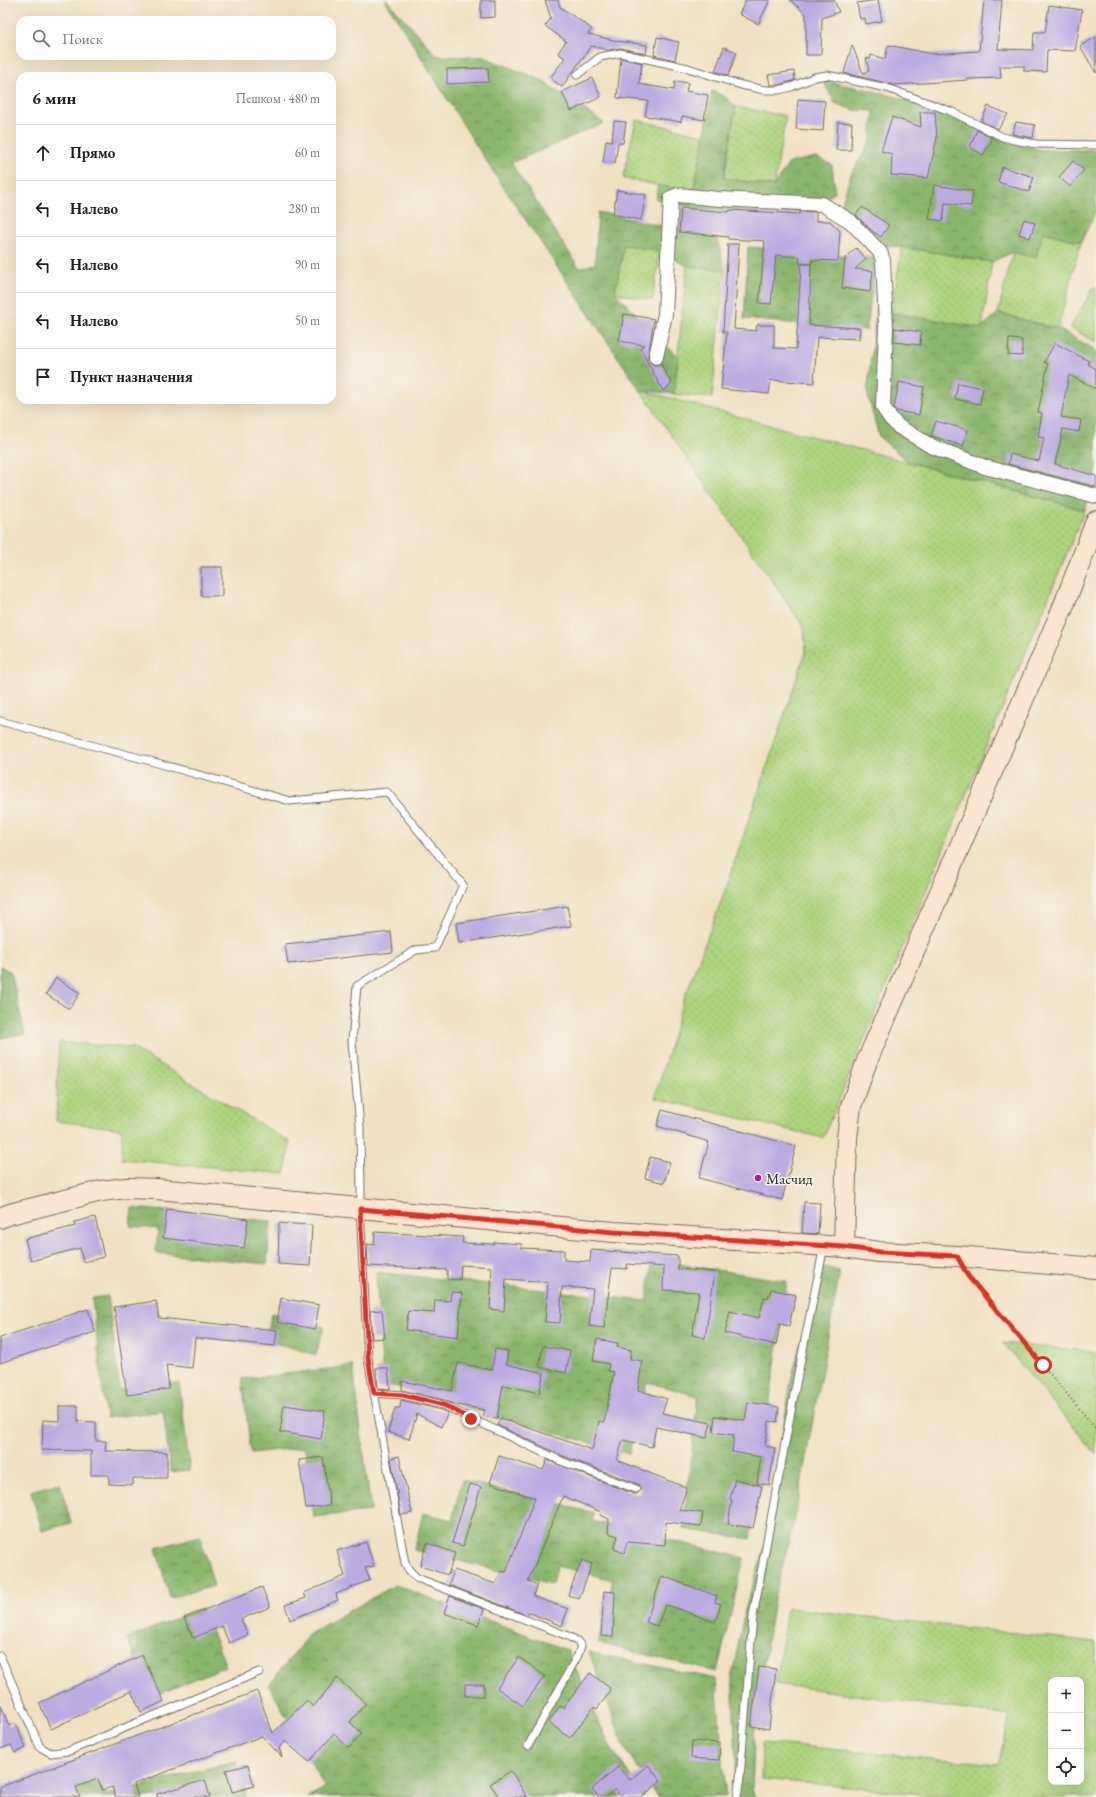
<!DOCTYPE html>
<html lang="ru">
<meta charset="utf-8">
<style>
body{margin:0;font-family:"EB Garamond",serif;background:#f2f2f2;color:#222}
.controls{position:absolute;right:12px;bottom:12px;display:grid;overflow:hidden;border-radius:8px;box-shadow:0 4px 16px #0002}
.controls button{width:36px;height:36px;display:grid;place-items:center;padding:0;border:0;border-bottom:1px solid #e0e0e0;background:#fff;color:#222;font:20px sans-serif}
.stop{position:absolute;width:12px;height:12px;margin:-9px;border:3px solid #d93025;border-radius:50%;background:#fff}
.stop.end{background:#d93025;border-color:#fff;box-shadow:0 1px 4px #0008}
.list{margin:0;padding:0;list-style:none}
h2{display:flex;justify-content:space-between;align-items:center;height:52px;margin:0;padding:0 16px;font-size:17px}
h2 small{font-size:13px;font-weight:400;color:#767676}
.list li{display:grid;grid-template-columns:26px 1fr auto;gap:12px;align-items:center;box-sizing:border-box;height:56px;padding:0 16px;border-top:1px solid #e0e0e0}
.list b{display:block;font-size:15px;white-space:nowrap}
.list em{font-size:13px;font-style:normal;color:#767676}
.icon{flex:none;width:22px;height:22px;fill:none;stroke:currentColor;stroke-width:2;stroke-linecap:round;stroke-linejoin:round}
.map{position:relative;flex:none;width:1096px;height:1797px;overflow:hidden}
.search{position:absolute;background:#fff;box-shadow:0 4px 16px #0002;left:16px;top:16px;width:320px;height:44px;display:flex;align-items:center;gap:10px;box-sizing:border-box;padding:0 14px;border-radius:12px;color:#767676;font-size:15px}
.panel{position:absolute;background:#fff;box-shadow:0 4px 16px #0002;left:16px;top:72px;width:320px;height:332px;border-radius:12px}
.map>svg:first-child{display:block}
.grass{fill:url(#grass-dots);stroke:#6c7f54;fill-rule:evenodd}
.forest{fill:url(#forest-crowns);stroke:#5a704c}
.building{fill:#bcabe1}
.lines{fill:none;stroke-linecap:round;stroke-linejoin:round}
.lane-casing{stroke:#706b60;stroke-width:9}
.street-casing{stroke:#706b60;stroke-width:16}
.secondary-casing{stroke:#706b60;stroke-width:22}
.path{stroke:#706b60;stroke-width:2.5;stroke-dasharray:1 3;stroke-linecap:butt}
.lane{stroke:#fff;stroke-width:7}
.street{stroke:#fff;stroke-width:14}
.secondary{stroke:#fce5d0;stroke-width:20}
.route{stroke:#d93025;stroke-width:5}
.poi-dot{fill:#b5179e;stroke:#f7f3e8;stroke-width:1.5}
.labels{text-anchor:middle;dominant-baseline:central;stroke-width:3;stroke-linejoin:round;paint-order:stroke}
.poi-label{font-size:15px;fill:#2b2b2b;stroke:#f7f3e8;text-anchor:start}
</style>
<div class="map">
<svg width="1096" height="1797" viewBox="0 0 1096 1797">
<defs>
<pattern id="grass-dots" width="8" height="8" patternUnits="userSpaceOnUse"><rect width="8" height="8" fill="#acd37d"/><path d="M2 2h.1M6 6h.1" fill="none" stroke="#94b56c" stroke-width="1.8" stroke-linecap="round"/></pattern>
<pattern id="forest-crowns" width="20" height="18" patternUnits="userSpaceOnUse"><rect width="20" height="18" fill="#89b56c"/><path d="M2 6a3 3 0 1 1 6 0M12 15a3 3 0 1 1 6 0" fill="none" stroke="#709359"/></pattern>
</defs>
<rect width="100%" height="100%" fill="#f7f3e8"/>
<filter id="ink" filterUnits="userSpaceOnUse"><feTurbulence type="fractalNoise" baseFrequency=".025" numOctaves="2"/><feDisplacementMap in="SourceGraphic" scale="8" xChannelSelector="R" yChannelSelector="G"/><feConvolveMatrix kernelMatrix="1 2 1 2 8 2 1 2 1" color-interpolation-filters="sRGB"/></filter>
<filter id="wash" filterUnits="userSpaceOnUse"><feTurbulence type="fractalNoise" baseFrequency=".012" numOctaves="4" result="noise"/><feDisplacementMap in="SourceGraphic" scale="16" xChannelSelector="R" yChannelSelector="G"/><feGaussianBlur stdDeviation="0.9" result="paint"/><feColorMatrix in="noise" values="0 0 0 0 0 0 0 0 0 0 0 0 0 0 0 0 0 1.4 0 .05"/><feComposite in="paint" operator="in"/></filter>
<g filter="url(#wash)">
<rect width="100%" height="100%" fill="#f1e1c2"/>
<path class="grass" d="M736,107L786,116L774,186L724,178Z
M636,120L705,135L693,193L623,178Z
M1043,232L1081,242L1058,329L998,313L1013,252Z
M624,245L661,251L652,300L615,293Z
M902,247L992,262L982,328L891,313Z
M687,266L725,270L712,398L674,394Z
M1094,287L1096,288V342L1070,328Z
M640,390L1085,510L823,1138L655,1098L682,1004L722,899L806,651L804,627Z
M59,1042L133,1048L290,1142L285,1174L122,1159V1129L56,1121Z
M1003,1343L1096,1352V1454Z
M787,1608L1096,1642V1797H954L761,1779L762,1743L998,1764L1010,1716L776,1684ZM1051,1680H1081V1782H1051Z"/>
<path class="forest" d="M385,0H387L437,56L484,57L541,80L604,123L511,163L579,268L595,264L598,212L717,238L725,270L687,266L661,251L624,245L615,293L678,357L674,394L640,390L488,164Z
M823,81L865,89L942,109L992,137L1042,150H1096V211L1081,242L1043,232L1036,258L1013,252L992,262L902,247L867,244L839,212L851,174L871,140L874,111L853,110L835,103Z
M712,91L725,97L736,107L724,178L774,186L789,163L816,157L832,165L835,192L814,209L741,218L656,199L658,185L693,193L705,135Z
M748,247L875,258L867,330L744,319Z
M881,274L891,313L981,328L998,313L1058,329L1096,350V475L1085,510L908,462L879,437L867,392Z
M0,966L11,972L25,1034L0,1038Z
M132,1208L271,1221L267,1264L156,1253L158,1229L130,1226Z
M652,1260L787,1281L750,1539L683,1529L698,1396L647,1382L629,1454L383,1383L376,1272L647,1301Z
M821,1266L840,1271L795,1518L774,1599L755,1721L752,1790L756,1797H735L736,1758L732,1676L745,1609L766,1543L791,1380Z
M108,1296L120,1390L179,1383L190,1470L171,1472L163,1411L106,1418L92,1298Z
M272,1313L324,1327L316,1355L265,1340Z
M353,1366L371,1511L314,1517L305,1447L251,1453L242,1379Z
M462,1480L594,1513L592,1521L744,1558L717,1672L598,1643L613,1580L557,1566L552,1584L414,1550L423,1513L452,1520Z
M60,1483L71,1523L42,1531L31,1491Z
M200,1536L214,1586L170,1598L156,1548Z
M395,1585L567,1650L610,1746L645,1797H307L325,1788L269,1685L310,1633Z
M202,1608L226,1666L152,1697L127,1639Z
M589,1652L716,1679L726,1797H658L625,1749Z
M236,1761L246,1797H58L98,1773L105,1795Z"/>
<g id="blocks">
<path class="building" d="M481,0H495V17L481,18Z
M545,0H558L560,7L592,29L588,34L617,41L647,45L646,54L621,48L608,50L591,46L562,87L550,78L565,58L558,53L566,41L545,26L551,18Z
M746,0H770L758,24L739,14Z
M790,0H834L839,12L822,18L821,55H806V14Z
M878,0L882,21L866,24L865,18L860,19L857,3Z
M984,0H1002L998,49L1033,50L1034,32H1045L1049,5L1082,10L1075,51L1047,50L1046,72L1024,71V66H1000L1001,78L968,79V80L894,85L844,73L852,45L863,73L869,71L866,58L870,59L871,55L885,59L888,45L933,54L979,51Z
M657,37L679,42L675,60L654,55Z
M1096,37V73L1080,46Z
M724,47L737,52L728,76L715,71Z
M621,58L642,63L639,84L674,90L675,81L688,83L686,91L708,95L704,120L682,116L681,122L645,116L648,101L617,98Z
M488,68L489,82L447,84V69Z
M794,71L795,80L778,85H770L768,75Z
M592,78L601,97L571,111L562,92Z
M798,99L825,101L823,131L796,129Z
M988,106L1008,114L998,129L981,121Z
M920,112H935L937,138L928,178L891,175L892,154L881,151L892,117L921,127Z
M614,121L626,122L623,143H618L615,163L603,162L606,140L612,141Z
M838,122L852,123L851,150H836Z
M1016,122L1035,125L1033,138L1012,134Z
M977,130L993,138L983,155L970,147Z
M1073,161L1084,170L1070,187L1059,177Z
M1002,167L1034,177L1029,192L998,182Z
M934,185L973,191L971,206L945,203L943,221L929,219Z
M617,190L646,195L641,220L613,214Z
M862,207L889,225L881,237L872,231L856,215Z
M681,208L729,212L730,210L800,214V211L816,212V221H830L840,231L838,261L812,260L811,264L799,263L800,257L776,255L771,304L759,303L765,241L728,239V237L679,232Z
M1024,219L1035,223L1030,238L1019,234Z
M728,244H739L734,329L756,331L757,325H774V348L796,349L801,264H811L809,325L860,328L859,339L817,337L814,383L771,380L769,394L721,389L727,332H723Z
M856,248L866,259L855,269L873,271L870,292L842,288L845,258Z
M624,314L654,319L648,359L654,365L661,364L672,384L663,391L640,348L644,345L619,341Z
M894,328L921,332L920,345L894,342Z
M1009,339L1022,340V356L1008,355Z
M1055,343L1089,361L1088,364L1096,369V389L1069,375L1061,417L1081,420L1079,432L1063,429L1055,464L1096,476V487L1008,464L1010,454L1039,461L1044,438L1038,437L1042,413L1038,412L1048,364L1044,362Z
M899,382L924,387L919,415L896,411L894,408Z
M958,383L983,388L980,404L955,399Z
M936,421L968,430L963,446L931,436Z
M201,567H222V596H201Z
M567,906L571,926L459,943L456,923Z
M391,932L393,952L288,964L285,944Z
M56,978L80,993L69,1009L46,994Z
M662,1110L796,1146L782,1200L699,1178L709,1142L657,1126Z
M650,1157L670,1162L664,1183L645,1178Z
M804,1202L820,1203L818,1234L802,1233Z
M167,1209L248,1219L244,1248L163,1238Z
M95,1217L104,1257L83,1262L80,1248L31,1261L25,1239L75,1226L74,1222Z
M279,1223L312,1225L310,1266L278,1264Z
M375,1232L463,1237L462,1243L494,1244V1242L522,1244L521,1248L564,1250V1260L590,1262L591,1250L678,1256V1269L715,1272L705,1338L692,1335L699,1292L663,1290L664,1267L627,1264V1269L612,1268L604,1328L589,1326L593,1289L562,1287L560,1323L545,1322L548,1282L506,1279L504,1311L490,1309L492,1267L461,1265L460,1280L447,1279V1270L368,1266L367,1244L374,1245Z
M771,1289L796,1295L789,1326L780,1324L776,1345L725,1333L730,1311L759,1318L764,1297L768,1298Z
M451,1292L462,1293L458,1337L406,1330L408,1311L434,1313L435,1300L450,1301Z
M281,1298L319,1305L315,1329L277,1322Z
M156,1301L159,1318L277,1330L275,1346L195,1338L192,1368L166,1365L169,1389L127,1395L114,1307Z
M88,1309L95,1332L0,1363V1338Z
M382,1310L385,1338L372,1339L370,1311Z
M597,1339L618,1343L617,1347L631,1350L630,1359L642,1361L638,1390L667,1399L662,1413L711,1423L707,1438L656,1427L652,1447L623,1440L617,1460L687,1488L679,1510L703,1513L701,1526L666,1522L665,1545L627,1542L624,1553L614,1549L618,1536L608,1533L609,1519L600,1515L601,1512L563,1496L528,1581L537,1585L533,1596L568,1609L562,1626L528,1612L527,1615L449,1585L454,1570L496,1584L501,1571L506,1572L535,1498L490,1483L499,1456L543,1470L547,1460L634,1494H637L640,1491L641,1488L638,1484L563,1456L497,1425L500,1418L592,1450L599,1421L604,1422L614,1372L608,1371L609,1364L593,1361Z
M543,1346L570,1351L566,1373L539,1367Z
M495,1349L508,1351L506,1364L544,1373L539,1393L503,1385L497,1419L483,1416L485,1410L453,1404L444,1400L402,1390V1381L452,1391L458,1363L492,1370Z
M376,1368H388L390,1389L378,1388Z
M401,1400L441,1410L448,1413L441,1427L417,1414L409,1439L388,1432L395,1408H400Z
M748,1402L779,1407L777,1422L769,1421L765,1446L775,1448L769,1485L757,1483L761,1457L732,1452L734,1435L713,1432L715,1416L745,1420Z
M284,1405L325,1411L321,1439L280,1432Z
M59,1406H78V1421L96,1422V1441H106L105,1451L167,1452V1478H133V1485L109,1484V1475H91V1451L42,1450L43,1420L59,1421Z
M399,1456L412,1513L401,1515L391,1458Z
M323,1457L330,1505L306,1508L299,1460Z
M735,1479L762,1486L753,1528L728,1524L732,1500L730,1499Z
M470,1484L481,1487L463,1546L452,1543Z
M366,1542L374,1566L365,1568L370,1580L336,1594L338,1600L290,1620L285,1605L306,1598L304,1593L345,1576L337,1551Z
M427,1543L455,1553L448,1575L420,1566Z
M582,1560L592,1564L579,1599L568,1595Z
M662,1576L717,1596L715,1602L721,1604L715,1622L667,1605L665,1606L657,1626L646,1622Z
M262,1587L270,1607L241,1619L248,1635L229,1643L222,1626L193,1638L184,1618Z
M604,1591L615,1592L613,1637L601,1636Z
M450,1596L484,1609L478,1625L444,1613Z
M142,1655L164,1701L141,1712L131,1691L51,1729L39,1703Z
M519,1657L545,1676L523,1706L497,1688Z
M759,1667L776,1669L769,1729L751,1726Z
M590,1673L610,1688L609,1693L597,1709L594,1707L570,1738L548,1722L560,1706L563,1708Z
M337,1678L366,1703L350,1722L362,1734L349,1748L334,1734L309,1762L285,1741L279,1748L282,1757L262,1736L134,1784L138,1797H116L112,1787L102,1790L98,1779L76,1787L80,1797H0V1787L257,1691L273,1733L307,1700L313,1707Z
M465,1684H484V1696H465Z
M0,1704L9,1726L15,1723L26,1748L15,1753L11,1745L0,1749Z
M692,1741L720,1743L719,1760L691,1758Z
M248,1765L254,1786L232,1792L226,1770Z
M648,1765L661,1781L642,1797H622L615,1789L606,1797H599L592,1789L618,1767L630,1780Z
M511,1771L527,1797H499L490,1784Z
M205,1780L210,1797H157V1794Z"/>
</g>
</g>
<g filter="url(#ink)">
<use href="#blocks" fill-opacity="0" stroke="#706b60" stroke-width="1"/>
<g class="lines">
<g class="lane-casing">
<path id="lane" d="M577,75L600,57L620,53L688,68L741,85L765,90H779L791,87L815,77L827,75L887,88L950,111L1003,137L1014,140L1036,144L1096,145
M0,721L147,760L290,801L387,792L463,885L435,948L416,950L357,986L352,1041L360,1126L361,1194L360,1209L368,1359L405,1563L409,1570L417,1578L568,1636L577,1641L581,1646L578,1655L528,1746
M374,1393L403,1395L443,1405L561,1461L636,1489
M0,1656L40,1747L51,1753L69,1751L259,1672
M737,1797L740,1778L753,1616L796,1384L824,1246"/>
</g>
<g class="street-casing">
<path id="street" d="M656,357L665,314L671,198L678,195L719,199L822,204L850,221L880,252L883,260L886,327L883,407L891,419L899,427L931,446L985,467L1096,496"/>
</g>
<g class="secondary-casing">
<path id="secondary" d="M0,1218L10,1214L101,1191L126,1188L157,1189L614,1232L844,1247L879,1252L957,1256L1096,1268
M844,1247L847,1138L851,1106L867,1061L1062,610L1096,521"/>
</g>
<path class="path" d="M966,1273L1096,1429"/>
<use href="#lane" class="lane"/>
<use href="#street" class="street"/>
<use href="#secondary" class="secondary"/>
</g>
</g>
<g class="lines" filter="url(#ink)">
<path class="route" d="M471,1419L444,1405L403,1395L374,1393L368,1358L360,1209L614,1232L844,1247L880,1252L957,1256L968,1276L1043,1365"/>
</g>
<circle class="poi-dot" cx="758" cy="1178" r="4"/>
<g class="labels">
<g class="poi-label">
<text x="766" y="1178">Масчид</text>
</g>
</g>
</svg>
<div class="controls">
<button>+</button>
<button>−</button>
<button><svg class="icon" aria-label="locate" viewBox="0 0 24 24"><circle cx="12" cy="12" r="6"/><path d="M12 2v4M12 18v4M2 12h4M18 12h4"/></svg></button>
</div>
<div class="stop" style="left:1043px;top:1365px"></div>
<div class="stop end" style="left:471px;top:1419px"></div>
<div class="search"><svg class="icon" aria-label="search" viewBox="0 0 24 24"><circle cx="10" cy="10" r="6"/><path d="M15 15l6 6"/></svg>Поиск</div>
<section class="panel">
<h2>6 мин<small>Пешком · 480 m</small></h2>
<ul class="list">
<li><svg class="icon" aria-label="ahead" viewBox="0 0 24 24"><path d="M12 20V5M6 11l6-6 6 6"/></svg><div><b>Прямо</b></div><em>60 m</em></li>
<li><svg class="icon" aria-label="left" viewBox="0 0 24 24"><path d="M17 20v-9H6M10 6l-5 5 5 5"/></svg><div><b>Налево</b></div><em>280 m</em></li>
<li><svg class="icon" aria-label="left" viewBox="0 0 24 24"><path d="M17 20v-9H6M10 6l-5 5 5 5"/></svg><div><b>Налево</b></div><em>90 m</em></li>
<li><svg class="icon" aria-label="left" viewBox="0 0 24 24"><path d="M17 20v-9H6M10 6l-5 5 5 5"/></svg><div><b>Налево</b></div><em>50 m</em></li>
<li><svg class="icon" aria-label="arrive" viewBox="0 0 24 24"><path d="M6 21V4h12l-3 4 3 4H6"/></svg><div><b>Пункт назначения</b></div></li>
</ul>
</section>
</div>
